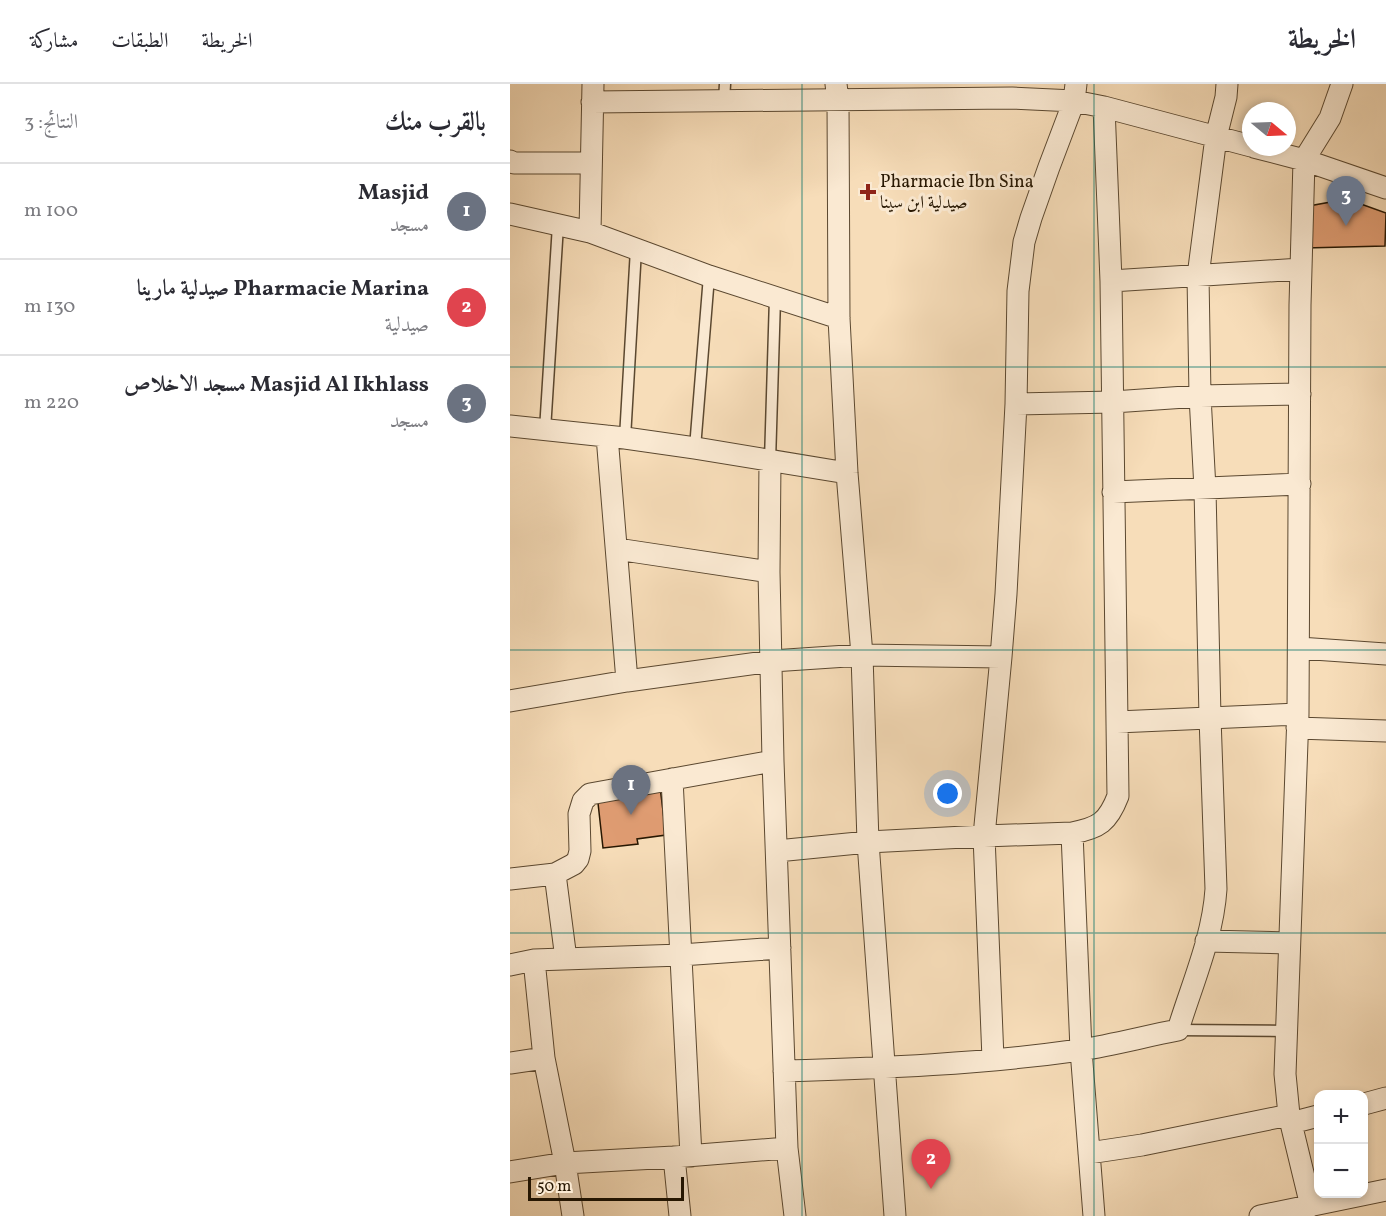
<!DOCTYPE html>
<html lang="ar">
<meta charset="utf-8">
<style>
body{margin:0;font-family:Vollkorn,Amiri,serif;background:#f7f7f7;color:#2b2b33;direction:rtl}
.controls{position:absolute;right:18px;bottom:18px;display:grid;overflow:hidden;border-radius:12px;box-shadow:0 3px 9px #0003}
.controls button{width:54px;height:54px;display:grid;place-items:center;padding:0;border:0;border-bottom:2px solid #e1e1e2;background:#fff;color:#2b2b33;font:30px sans-serif}
.compass{position:absolute;left:732px;top:18px;width:54px;height:54px;border-radius:50%;background:#fff;box-shadow:0 3px 9px #0003;rotate:109deg}
.scale{position:absolute;left:18px;bottom:15px;width:156px;box-sizing:border-box;padding-left:6px;border:3px solid #271702;border-top:0;font-size:16px;line-height:21px;white-space:nowrap;color:#271702;-webkit-text-stroke:4px #fae9d2;paint-order:stroke}
.you{position:absolute;left:438px;top:710px;width:21px;height:21px;margin:-15px;border:4px solid #fff;border-radius:50%;background:#1a73e8;box-shadow:0 0 0 9px #1a73e833}
.badge{display:grid;place-items:center;width:39px;height:39px;border-radius:50%;background:#b45309;color:#fff;font-size:20px;font-weight:700}
.pin{position:absolute;translate:-50% -50px;filter:drop-shadow(0 2px 3px #0008)}
.pin::after{content:'';position:absolute;top:32px;width:21px;height:18px;background:inherit;clip-path:polygon(0 0,100% 0,50% 100%)}
.list{margin:0;padding:0;list-style:none}
h2{display:flex;justify-content:space-between;align-items:center;height:78px;margin:0;padding:0 24px;font-size:26px}
h2 small{font-size:20px;font-weight:400;color:#7c7c81}
.list li{display:grid;grid-template-columns:39px 1fr auto;gap:18px;align-items:center;box-sizing:border-box;height:96px;padding:0 24px;border-top:2px solid #e1e1e2}
.list b{display:block;font-size:22px;white-space:nowrap}
.list p{margin:0;font-size:20px;white-space:nowrap;color:#7c7c81}
.list em{font-size:20px;font-style:normal;color:#7c7c81}
.map{position:relative;flex:none;width:876px;height:1132px;overflow:hidden;direction:ltr}
header{display:flex;align-items:center;gap:36px;box-sizing:border-box;height:84px;padding:0 30px;background:#fff;border-bottom:2px solid #e1e1e2}
header strong{font-size:28px}
nav{display:flex;gap:33px;margin-inline-start:auto;font-size:21px}
main{display:flex}
aside{flex:1;background:#fff}
.map>svg:first-child{display:block}
.building{fill:#df9c72;stroke:#271702;stroke-width:1.5}
.lines{fill:none;stroke-linecap:round;stroke-linejoin:round}
.lane-casing{stroke:#5b4830;stroke-width:13}
.street-casing{stroke:#5b4830;stroke-width:23}
.lane{stroke:#fae9d2;stroke-width:10}
.street{stroke:#fae9d2;stroke-width:21}
.grid{fill:none;stroke:#0f766e;stroke-width:1.5;stroke-opacity:0.55}
.poi-dot{fill:#8f2418;stroke:#fae9d2;stroke-width:2}
.labels{text-anchor:middle;dominant-baseline:central;stroke-width:6;stroke-linejoin:round;paint-order:stroke}
.poi-label{font-size:18px;fill:#271702;stroke:#fae9d2;text-anchor:start}
</style>
<header>
<strong>الخريطة</strong>
<nav><a>الخريطة</a><a>الطبقات</a><a>مشاركة</a></nav>
</header>
<main>
<div class="map">
<svg width="876" height="1132" viewBox="0 0 876 1132">
<rect width="100%" height="100%" fill="#f7ddb9"/>
<filter id="stains"><feTurbulence type="fractalNoise" baseFrequency=".00333" numOctaves="4"/><feColorMatrix values="0 0 0 0 .2 0 0 0 0 .09 0 0 0 0 .02 0 0 0 .5 -.17"/></filter>
<radialGradient id="worn" r=".72"><stop offset=".6" stop-color="#630" stop-opacity="0"/><stop offset="1" stop-color="#630" stop-opacity=".3"/></radialGradient>
<path class="building" d="M837,115L876,129L875,162L795,164L799,122Z
M150,703L156,751L127,755L128,760L93,764L87,710Z"/>
<g class="lines">
<g class="lane-casing">
<path id="lane" d="M214,17L215,0
M35,346L48,141
M115,354L126,165
M185,364L199,192
M260,377L265,214
M668,946L776,947"/>
</g>
<g class="street-casing">
<path id="street" d="M326,0L328,16L329,234L337,389L352,571L358,758L385,1132
M82,18L502,14L564,17L594,23L741,62
M744,63L794,76L876,104
M0,77L4,79H81
M0,130L80,148L199,192L329,234
M80,148L83,0
M601,197L791,185
M506,320L603,318L690,312L790,310
M0,342L115,354L185,364L337,389
M97,352L117,597
M260,377L259,488L263,677L277,1064L285,1132
M603,408L790,400
M107,465L259,488
M789,564L876,570
M0,617L117,597L262,577L352,571L491,573
M607,638L788,630
M787,644L876,647
M162,695L181,1072
M562,749L571,966L584,1132
M267,767L358,758L474,752L562,749C589,744 598,738 608,712L601,197L594,23
M45,790L56,875
M0,795L45,790L64,780L68,775L70,767L69,730L73,717L80,710L263,677
M696,857L779,859
M24,876L34,974L55,1079L63,1132
M0,881L24,876L171,871L270,864
M483,975L474,752L491,573L496,510L506,320L508,207L514,158L521,134L539,83L564,17L566,0
M0,979L34,974
M274,987C373,984 472,980 570,966C603,961 636,952 668,946C682,900 703,853 706,805L700,633L695,405L690,312L688,192L706,53L716,13L717,0
M854,1020L876,1014
M781,1039L808,1032
M579,1069L632,1061L779,1031
M164,1073L170,1132
M0,1088L55,1079L164,1073L277,1064
M801,1122L779,1031L775,990L788,630L790,221L794,76L820,34L832,0
M750,1132L876,1106"/>
</g>
<use href="#lane" class="lane"/>
<use href="#street" class="street"/>
</g>
<path class="grid" d="M292,0V1132M584,0V1132M0,283H876M0,566H876M0,849H876"/>
<path class="poi-dot" d="M355 99h6v6h6v6h-6v6h-6v-6h-6v-6h6z"/>
<g class="labels">
<g class="poi-label">
<text x="370" y="98">Pharmacie Ibn Sina<tspan x="370" dy="21">صيدلية ابن سينا</tspan></text>
</g>
</g>
<rect width="100%" height="100%" filter="url(#stains)"/>
<rect width="100%" height="100%" fill="url(#worn)"/>
</svg>
<div class="controls">
<button>+</button>
<button>−</button>
</div>
<svg class="compass" viewBox="-18 -18 36 36"><path d="M0-13l5 13h-10z" fill="#e53935"/><path d="M0 13l5-13h-10z" fill="#7c7c81"/></svg>
<div class="scale">50 m</div>
<div class="you"></div>
<div class="pin badge" style="left:121px;top:731px;background:#6b7280">1</div>
<div class="pin badge" style="left:421px;top:1105px;background:#e0444e">2</div>
<div class="pin badge" style="left:836px;top:142px;background:#6b7280">3</div>
</div>
<aside>
<h2>بالقرب منك<small>النتائج: 3</small></h2>
<ul class="list">
<li><span class="badge" style="background:#6b7280">1</span><div><b>Masjid</b><p>مسجد</p></div><em>100 m</em></li>
<li><span class="badge" style="background:#e0444e">2</span><div><b>Pharmacie Marina صيدلية مارينا</b><p>صيدلية</p></div><em>130 m</em></li>
<li><span class="badge" style="background:#6b7280">3</span><div><b>Masjid Al Ikhlass مسجد الاخلاص</b><p>مسجد</p></div><em>220 m</em></li>
</ul>
</aside>
</main>
